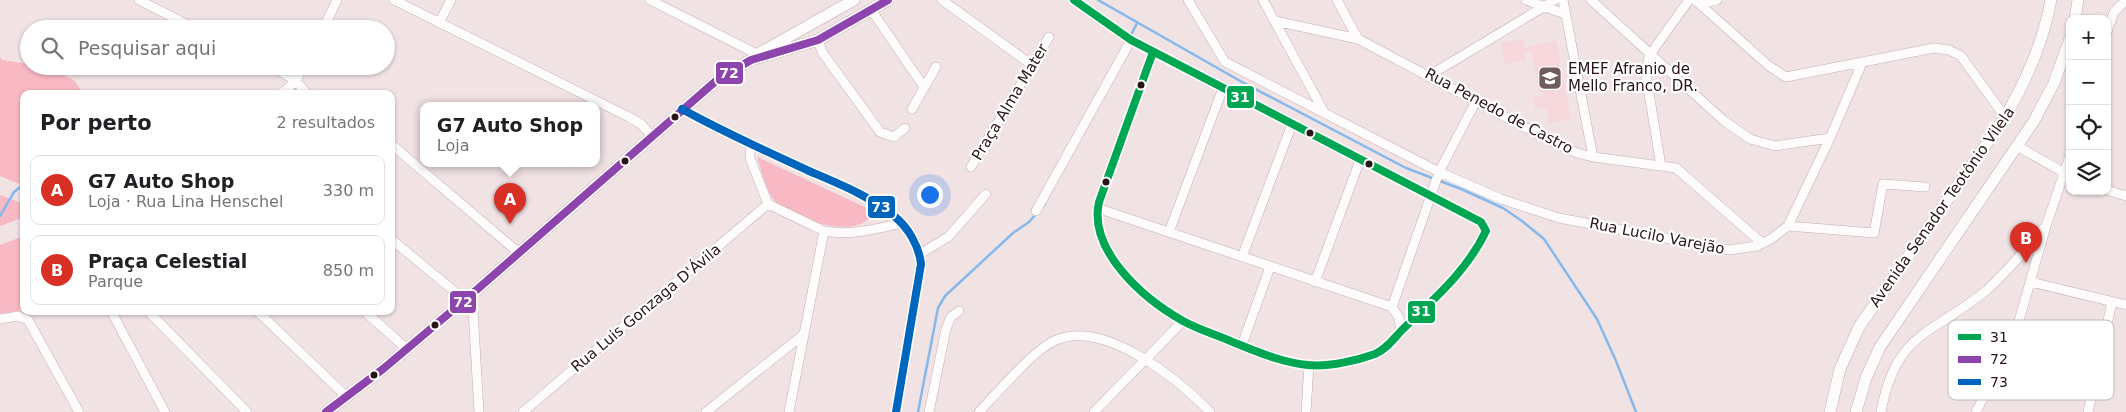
<!DOCTYPE html>
<html lang="pt">
<meta charset="utf-8">
<style>
body{margin:0;font-family:"DejaVu Sans",sans-serif;background:#f2f2f2;color:#202124}
.controls{position:absolute;right:15px;top:15px;display:grid;overflow:hidden;border-radius:10px;box-shadow:0 1px 4px #0004}
.controls button{width:45px;height:45px;display:grid;place-items:center;padding:0;border:0;border-bottom:1px solid #e0e0e0;background:#fff;color:#202124;font:25px sans-serif}
.you{position:absolute;left:929px;top:194px;width:18px;height:18px;margin:-12px;border:4px solid #fff;border-radius:50%;background:#1a73e8;box-shadow:0 0 0 8px #1a73e833}
.badge{display:grid;place-items:center;width:32px;height:32px;border-radius:50%;background:#d93025;color:#fff;font-size:16px;font-weight:700}
.pin{position:absolute;translate:-50% -41px;filter:drop-shadow(0 1px 2px #0008)}
.pin::after{content:'';position:absolute;top:26px;width:18px;height:15px;background:inherit;clip-path:polygon(0 0,100% 0,50% 100%)}
.popup{position:absolute;left:420px;top:102px;width:180px;height:65px;box-sizing:border-box;display:grid;place-content:center;border-radius:10px;background:#fff;filter:drop-shadow(0 1px 4px #0005);font-size:16px;white-space:nowrap;color:#757577}
.popup b{font-size:19px;color:#202124}
.popup::after{content:'';position:absolute;left:50%;top:100%;margin-left:-10px;border:10px solid transparent;border-top-color:#fff}
.list{margin:0;padding:0;list-style:none}
h2{display:flex;justify-content:space-between;align-items:center;height:65px;margin:0;padding:0 20px;font-size:21px}
h2 small{font-size:16px;font-weight:400;color:#757577}
.list li{display:grid;grid-template-columns:32px 1fr auto;gap:15px;align-items:center;box-sizing:border-box;height:70px;margin:0 10px 10px;padding:0 10px;border:1px solid #e0e0e0;border-radius:10px}
.list b{display:block;font-size:19px;white-space:nowrap}
.list p{margin:0;font-size:16px;white-space:nowrap;color:#757577}
.list em{font-size:16px;font-style:normal;color:#757577}
.icon{flex:none;width:28px;height:28px;fill:none;stroke:currentColor;stroke-width:2;stroke-linecap:round;stroke-linejoin:round}
.map{position:relative;flex:none;width:2126px;height:412px;overflow:hidden}
.search{position:absolute;background:#fff;box-shadow:0 1px 4px #0004;left:20px;top:20px;width:375px;height:55px;display:flex;align-items:center;gap:12px;box-sizing:border-box;padding:0 18px;border-radius:28px;color:#757577;font-size:19px}
.panel{position:absolute;background:#fff;box-shadow:0 1px 4px #0004;left:20px;top:90px;width:375px;height:225px;border-radius:10px}
.map>svg:first-child{display:block}
.built{fill:#f6d7db}
.green{fill:#f8b8c4}
.lines{fill:none;stroke-linecap:round;stroke-linejoin:round}
.stream{stroke:#85b9ed;stroke-width:2.5}
.minor-casing{stroke:#c2b0b3;stroke-width:10}
.major-casing{stroke:#c2b0b3;stroke-width:12}
.minor{stroke:#fdfbfb;stroke-width:9}
.major{stroke:#fdfbfb;stroke-width:11}
.bus-1-casing{stroke:#fff;stroke-width:11}
.bus-2-casing{stroke:#fff;stroke-width:11}
.bus-3-casing{stroke:#fff;stroke-width:11}
.bus-1{stroke:#00a651;stroke-width:8}
.bus-2{stroke:#8e44ad;stroke-width:8}
.bus-3{stroke:#0065bd;stroke-width:8}
.bus-dot{fill:#2a1418;stroke:#fff;stroke-width:2}
.labels{text-anchor:middle;dominant-baseline:central;stroke-width:4.5;stroke-linejoin:round;paint-order:stroke}
.poi-label{font-size:15px;fill:#2a1418;stroke:#fff;text-anchor:start}
.street-label{font-size:15px;fill:#2a1418;stroke:#fff}
.key{fill:#fff;stroke:#bfb8ba;stroke-width:1}
.key-label{font-size:14px;fill:#2a1418}
.line-badge{stroke:#fff;stroke-width:2}
.badge-label{font-size:14px;text-anchor:middle;font-weight:bold;fill:#fff}
</style>
<div class="map">
<svg width="2126" height="412" viewBox="0 0 2126 412">
<rect width="100%" height="100%" fill="#f1e2e4"/>
<path class="built" d="M1525,39L1524,47L1556,41L1571,119L1549,123L1546,108L1535,109L1533,98L1543,95L1542,92H1539L1531,51L1525,52L1526,60L1505,64L1501,43Z"/>
<path class="green" d="M0,57L2,60L29,64V66H41L74,80L83,94H24V186L0,176Z
M757,157L869,209V218C851,239 789,218 774,200C765,189 762,171 757,157Z
M0,195L24,204V217L0,226Z
M24,236V309L0,316V245Z"/>
<g class="lines">
<path class="stream" d="M1098,0L1242,82L1406,168L1461,189L1503,208L1522,221L1544,239L1597,319L1616,361L1636,412
M1130,37L1137,23
M0,216L14,192L24,184
M918,412L938,308L945,296L1013,233L1029,222L1045,204"/>
<g class="minor-casing">
<path id="minor" d="M139,0L196,29
M394,0L629,117L641,124L651,135
M650,0L763,57
M942,0L1032,65
M1074,0L1131,40L1481,222L1486,231C1467,271 1434,299 1403,329C1394,338 1387,349 1375,354C1356,361 1328,367 1308,365C1283,363 1258,352 1235,343C1218,335 1199,330 1183,321C1144,299 1088,251 1099,202L1153,52
M1188,0L1225,62L1439,172L1501,199L1559,218L1729,250L1757,246L1771,239L1788,226L1830,138L1862,63
M1263,0L1324,112
M1337,0L1358,39
M1526,0L1565,14
M1563,0L1593,157
M1591,0L1723,120L1750,139L1775,146L1830,138
M1695,0L1769,66L1786,77L1934,48L1949,50L1961,56L2005,117
M1700,4L1717,0
M872,11L924,87
M1275,21L1358,39L1551,141L1577,153L1593,157L1676,168L1762,243
M439,23L451,0
M323,29L337,0
M2107,32L2114,12L2126,0
M818,40L822,52L880,132L894,137L905,128
M271,66L296,81L307,94
M1430,75L1555,0
M281,94L296,81L303,66
M682,109C723,132 766,151 809,171C837,183 870,196 894,216C908,227 919,246 921,264L896,412
M912,109L936,67
M750,143V158L768,204L824,231C850,236 876,229 902,223
M391,144L519,253
M2019,147L2070,176
M1661,166L1646,75L1649,56L1689,0
M971,167L1049,37
M2107,190L2126,196
M1097,208L1392,307L1399,318L1401,331
M1036,211L1131,40
M1788,226L1874,233L1883,184L1925,187
M1169,232L1223,88
M391,239L471,305L473,310L479,412
M920,254L948,237L986,194
M1242,257L1292,124
M1315,282L1360,160
M2031,282L2126,305
M1392,307L1439,172L1476,101
M111,311L165,412
M148,311L247,412
M257,311L347,397
M364,311L406,348
M0,319L18,316L28,320L79,412
M1242,345L1270,267
M2006,357L2094,379
M523,412L768,204
M706,412L804,334
M789,412L824,231
M929,412L946,329L951,317L959,311
M979,412C995,395 1034,350 1054,341C1103,318 1178,379 1210,412
M1094,412L1183,321
M1306,412L1309,365
M1881,412C1896,331 1932,335 1987,290C2008,271 2026,249 2044,228
M1976,412L2015,335L2046,226L2070,156
M2088,412L2112,302"/>
</g>
<g class="major-casing">
<path id="major" d="M2075,19L2078,0
M758,54L854,0
M326,412L383,369L465,300L717,80L751,60L818,40L888,0
M1830,412L1840,369L1859,327L2005,117C2027,80 2043,43 2051,0
M1856,412L1866,378L1880,347L2034,121L2054,83L2070,39"/>
</g>
<use href="#minor" class="minor"/>
<use href="#major" class="major"/>
<g class="bus-1-casing">
<path id="bus-1" d="M1074,0L1131,40L1481,222L1486,231C1467,271 1434,299 1403,329C1394,338 1387,349 1375,354C1356,361 1328,367 1308,365C1283,363 1258,352 1235,343C1218,335 1199,330 1183,321C1144,299 1088,251 1099,202L1153,52"/>
</g>
<g class="bus-2-casing">
<path id="bus-2" d="M326,412L383,369L465,300L717,80L751,60L818,40L888,0"/>
</g>
<g class="bus-3-casing">
<path id="bus-3" d="M682,109C723,132 766,151 809,171C837,183 870,196 894,216C908,227 919,246 921,264L896,412"/>
</g>
<use href="#bus-1" class="bus-1"/>
<use href="#bus-2" class="bus-2"/>
<use href="#bus-3" class="bus-3"/>
</g>
<defs>
<g id="school-square" transform="scale(1.25)"><rect x="-9" y="-9" width="18" height="18" rx="4" fill="#705c5f" stroke="#fff"/><path d="M0-5L7-2L0 1L-7-2ZM-4 1L0 2.5L4 1V4Q0 6-4 4Z" fill="#fff"/></g>
</defs>
<g fill-rule="evenodd">
<use href="#school-square" x="1550" y="78"/>
</g>
<g class="bus-dot">
<circle cx="1141" cy="85" r="4.5"/>
<circle cx="675" cy="117" r="4.5"/>
<circle cx="1310" cy="133" r="4.5"/>
<circle cx="625" cy="161" r="4.5"/>
<circle cx="1369" cy="164" r="4.5"/>
<circle cx="1106" cy="182" r="4.5"/>
<circle cx="435" cy="325" r="4.5"/>
<circle cx="374" cy="375" r="4.5"/>
</g>
<g class="labels">
<g class="poi-label">
<text x="1568" y="69">EMEF Afranio de<tspan x="1568" dy="17">Mello Franco, DR.</tspan></text>
</g>
<g class="street-label">
<text transform="translate(1010 102) rotate(-59)">Praça Alma Mater</text>
<text transform="translate(1499 111) rotate(28)">Rua Penedo de Castro</text>
<text transform="translate(1942 207) rotate(-55)">Avenida Senador Teotônio Vilela</text>
<text transform="translate(1657 236) rotate(11)">Rua Lucilo Varejão</text>
<text transform="translate(646 308) rotate(-40)">Rua Luis Gonzaga D'Ávila</text>
</g>
</g>
<rect x="1948" y="320" width="166" height="80" rx="8" class="key"/>
<rect x="1958" y="334" width="23" height="6" fill="#00a651"/>
<rect x="1958" y="356" width="23" height="7" fill="#8e44ad"/>
<rect x="1958" y="379" width="23" height="6" fill="#0065bd"/>
<g class="key-label">
<text x="1990" y="342">31</text>
<text x="1990" y="364">72</text>
<text x="1990" y="387">73</text>
</g>
<g class="line-badge">
<rect x="715" y="61" width="29" height="24" rx="5" fill="#8e44ad"/>
<rect x="1226" y="85" width="29" height="24" rx="5" fill="#00a651"/>
<rect x="867" y="195" width="29" height="24" rx="5" fill="#0065bd"/>
<rect x="449" y="290" width="28" height="24" rx="5" fill="#8e44ad"/>
<rect x="1407" y="300" width="29" height="24" rx="5" fill="#00a651"/>
</g>
<g class="badge-label">
<text x="729" y="78">72</text>
<text x="1240" y="102">31</text>
<text x="881" y="212">73</text>
<text x="463" y="307">72</text>
<text x="1421" y="316">31</text>
</g>
</svg>
<div class="controls">
<button>+</button>
<button>−</button>
<button><svg class="icon" aria-label="locate" viewBox="0 0 24 24"><circle cx="12" cy="12" r="6"/><path d="M12 2v4M12 18v4M2 12h4M18 12h4"/></svg></button>
<button><svg class="icon" aria-label="layers" viewBox="0 0 24 24"><path d="M12 4l9 5-9 5-9-5zM3 14l9 5 9-5"/></svg></button>
</div>
<div class="you"></div>
<div class="pin badge" style="left:510px;top:224px">A</div>
<div class="popup"><b>G7 Auto Shop</b>Loja</div>
<div class="pin badge" style="left:2026px;top:263px">B</div>
<div class="search"><svg class="icon" aria-label="search" viewBox="0 0 24 24"><circle cx="10" cy="10" r="6"/><path d="M15 15l6 6"/></svg>Pesquisar aqui</div>
<section class="panel">
<h2>Por perto<small>2 resultados</small></h2>
<ul class="list">
<li><span class="badge">A</span><div><b>G7 Auto Shop</b><p>Loja · Rua Lina Henschel</p></div><em>330 m</em></li>
<li><span class="badge">B</span><div><b>Praça Celestial</b><p>Parque</p></div><em>850 m</em></li>
</ul>
</section>
</div>
